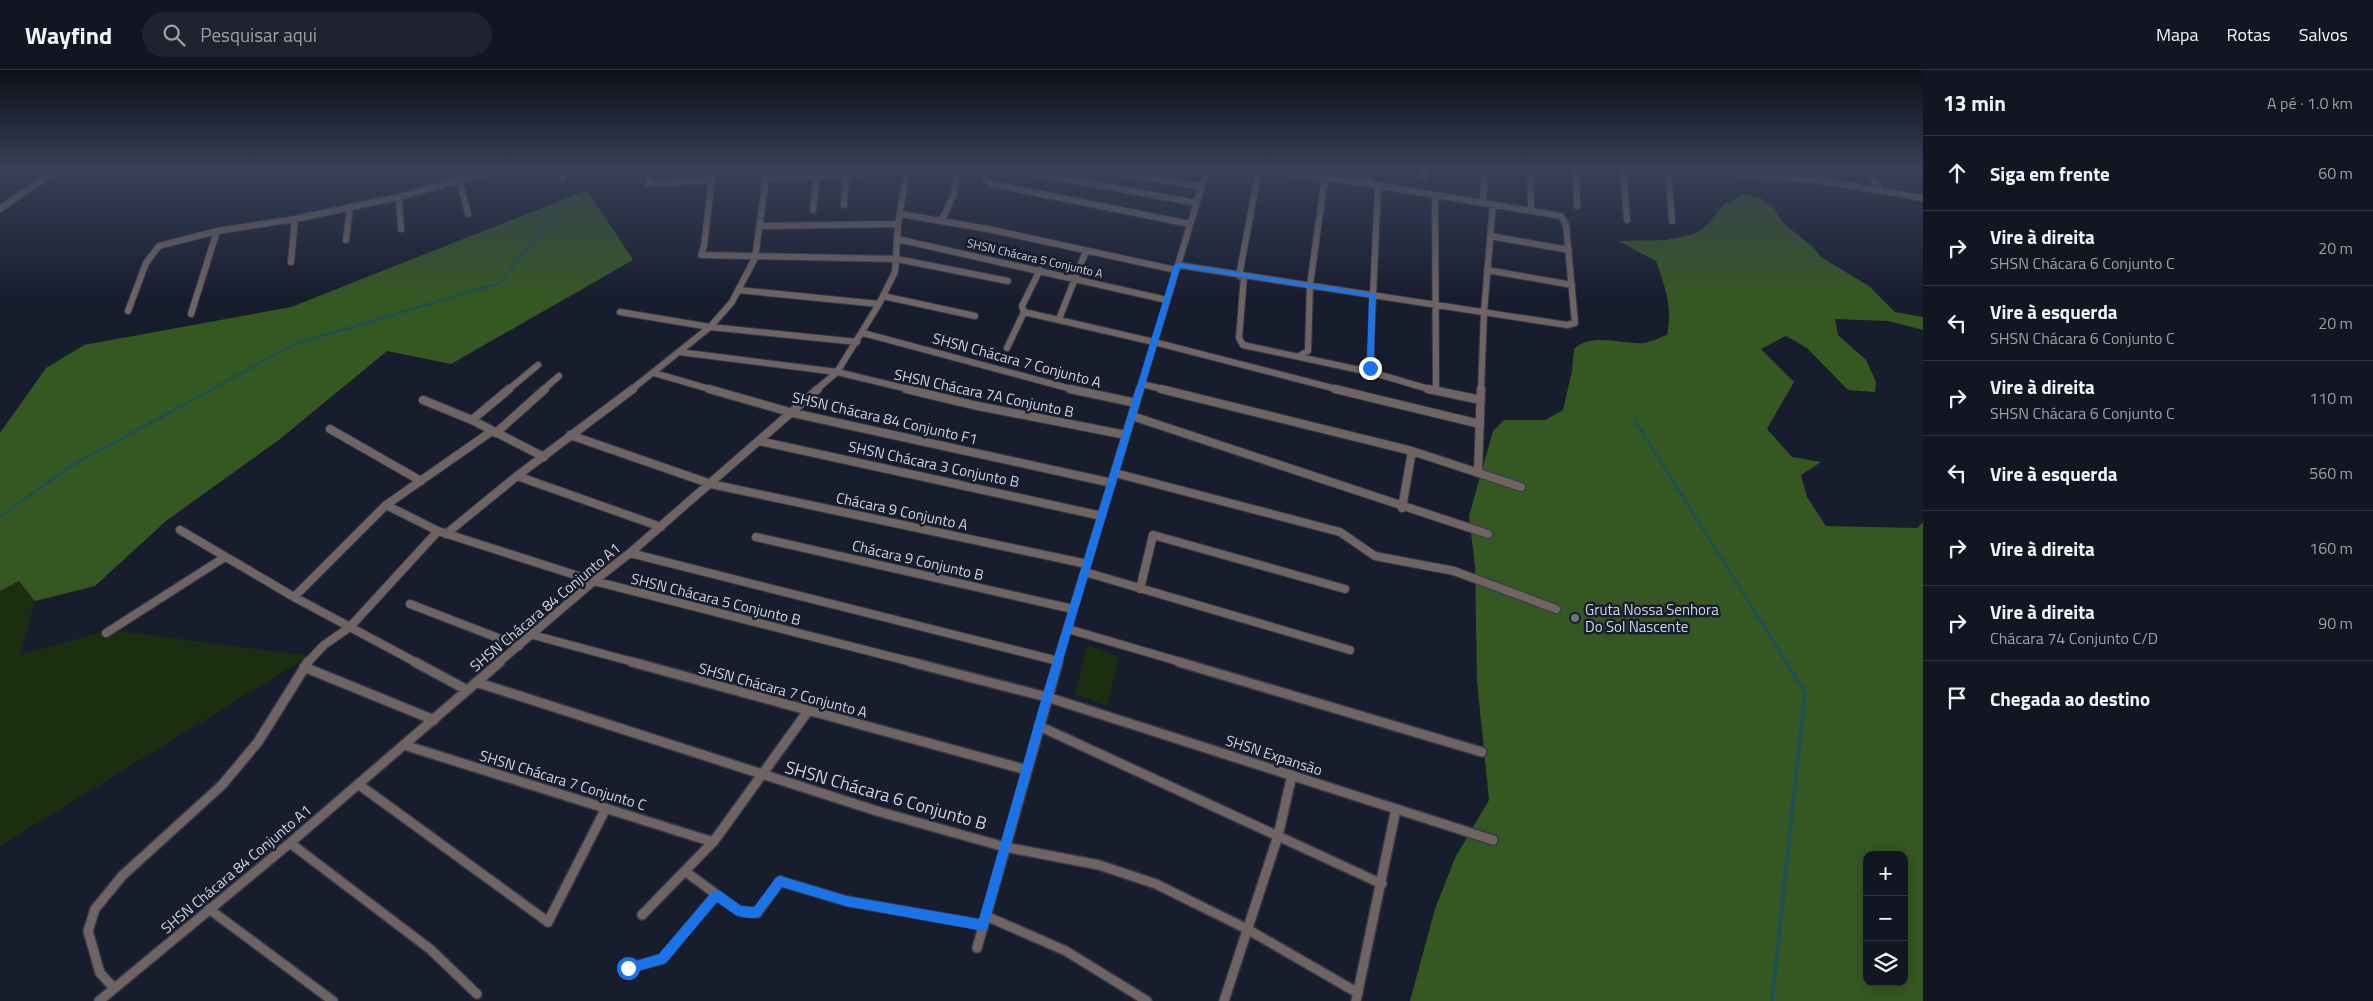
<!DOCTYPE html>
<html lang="pt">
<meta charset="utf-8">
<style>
body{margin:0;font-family:"Titillium Web",sans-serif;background:#1f232f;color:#f1f3f6}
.controls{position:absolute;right:15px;bottom:15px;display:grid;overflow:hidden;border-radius:10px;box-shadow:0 2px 12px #0003}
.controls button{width:45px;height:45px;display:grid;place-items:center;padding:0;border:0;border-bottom:1px solid #313540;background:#121622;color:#f1f3f6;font:25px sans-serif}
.stop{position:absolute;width:15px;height:15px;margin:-11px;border:4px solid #1a73e8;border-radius:50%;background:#fff}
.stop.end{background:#1a73e8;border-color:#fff;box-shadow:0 1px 5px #0008}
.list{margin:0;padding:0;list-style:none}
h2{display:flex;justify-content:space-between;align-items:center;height:65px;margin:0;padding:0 20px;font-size:21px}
h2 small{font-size:16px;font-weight:400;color:#9c9fa5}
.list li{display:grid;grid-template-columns:32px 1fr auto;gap:15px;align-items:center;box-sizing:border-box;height:75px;padding:0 20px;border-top:1px solid #313540}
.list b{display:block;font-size:19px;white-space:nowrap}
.list p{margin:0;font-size:16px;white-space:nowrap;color:#9c9fa5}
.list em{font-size:16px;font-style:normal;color:#9c9fa5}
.icon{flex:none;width:28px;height:28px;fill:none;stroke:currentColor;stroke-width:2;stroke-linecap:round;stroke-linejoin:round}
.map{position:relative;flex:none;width:1923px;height:931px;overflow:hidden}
header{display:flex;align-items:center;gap:30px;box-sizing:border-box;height:70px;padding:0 25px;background:#121622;border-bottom:1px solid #313540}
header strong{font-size:24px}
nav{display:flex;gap:28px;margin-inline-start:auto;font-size:18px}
.search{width:350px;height:45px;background:#1f232f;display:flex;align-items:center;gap:12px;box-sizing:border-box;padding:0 18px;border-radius:28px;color:#9c9fa5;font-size:19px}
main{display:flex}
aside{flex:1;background:#121622}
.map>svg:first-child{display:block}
.green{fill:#1b2e10}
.forest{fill:#355722;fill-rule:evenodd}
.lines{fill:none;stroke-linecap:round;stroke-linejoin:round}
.stream-far2{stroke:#1e5052;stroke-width:2.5}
.stream-far1{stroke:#1e5052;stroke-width:3}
.stream{stroke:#1e5052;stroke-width:4}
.street-far2-casing{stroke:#353a4a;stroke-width:8}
.street-far1-casing{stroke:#353a4a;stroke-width:10}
.street-casing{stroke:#353a4a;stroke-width:12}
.street-far2{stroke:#6f6461;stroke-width:6}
.street-far1{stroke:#6f6461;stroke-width:8}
.street{stroke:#6f6461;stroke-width:9}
.route{fill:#1a73e8}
.worship-dot{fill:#6b7280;stroke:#181d2e;stroke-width:2}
.labels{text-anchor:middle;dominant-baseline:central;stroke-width:5;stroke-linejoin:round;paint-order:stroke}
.far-street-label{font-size:12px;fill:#cfd3de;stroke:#181d2e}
.street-label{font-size:15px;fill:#cfd3de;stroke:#181d2e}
.poi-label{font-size:15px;fill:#cfd3de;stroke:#181d2e;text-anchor:start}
.near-street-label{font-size:18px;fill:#cfd3de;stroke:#181d2e}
</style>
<header>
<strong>Wayfind</strong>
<div class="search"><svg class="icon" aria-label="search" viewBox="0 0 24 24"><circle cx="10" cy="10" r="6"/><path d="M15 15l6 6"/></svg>Pesquisar aqui</div>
<nav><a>Mapa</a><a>Rotas</a><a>Salvos</a></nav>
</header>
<main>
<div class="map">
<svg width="1923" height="931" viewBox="0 0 1923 931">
<rect width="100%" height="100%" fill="#181d2e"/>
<path class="green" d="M19,510L35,531L20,585L109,560L309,586L0,776V521Z
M1087,575L1119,587L1107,636L1075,624Z"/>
<path class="forest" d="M587,120L633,190L451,294L387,281L280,369L166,451L95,516L35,531L19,511L0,521V363L46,298L84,275L291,237Z
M1745,124L1761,128L1774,138L1783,153L1813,177L1821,187L1869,216L1895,242L1923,247V260L1888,251L1835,249L1838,265L1866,290L1876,312L1875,322L1848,320L1807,278L1786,266L1761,279L1794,312L1767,359L1792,387L1821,392L1801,405L1807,427L1826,456L1917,458L1923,452V931H1410L1435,839L1455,788L1489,730L1477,611L1475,496L1469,446L1493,361L1504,350H1545L1563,340L1572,301L1574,279C1593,262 1621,275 1644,273C1651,272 1660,267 1667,265C1673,238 1665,217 1656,191L1618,171L1666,170L1695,164L1707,155L1724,134ZM1867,785H1904V912H1867Z"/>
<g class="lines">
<path class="stream-far2" d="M210,320L295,274L500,213L562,135"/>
<path class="stream-far1" d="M1634,349L1787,593
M0,447L69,397L213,319"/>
<path class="stream" d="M1772,931L1805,622L1786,592"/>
<g class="street-far2-casing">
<path id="street-far2" d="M559,99L563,108
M652,99L648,113L653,114L711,110
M713,99L704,176L701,185L897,189L1008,211
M1013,99L1196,133
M1098,99L1201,117
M1370,99V114
M1424,99V106
M1530,99L1531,141
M1576,99L1577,136
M1623,99L1627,150
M1668,99L1672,151
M1703,99L1766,106L1761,99
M1814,99L1822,111
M1866,99L1881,121
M985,103L986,110L992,114L1190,154
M1766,106L1822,111L1923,128
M459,110L468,144
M1435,125L1436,319
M399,127L401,159
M1483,132L1485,99
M844,135L846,104
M0,139L58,99
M813,140L817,106
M900,144L988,159L1176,200
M942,150L954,124L958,99
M760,156L898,154
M1490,166L1569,180
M897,169L1167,230
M346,170L350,137
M291,192L295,149
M1178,195L1567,255L1575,253L1566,155L1561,146L1370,114L1262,99
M1040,200L1022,236L1024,242L1154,272L1340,320
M1487,200L1572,215
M1239,206L1259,99
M1244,206L1239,268L1243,275L1374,303L1432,320
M738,220L879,234
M883,226L975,246
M128,241L146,193L159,176L217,161L295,149L399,127L499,99
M620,242L710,257L857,272
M191,244L217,161
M1059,249L1086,181
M863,263L1075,320
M1007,278L1024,242
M679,282L837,302L912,320
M1299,286L1308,281L1310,215L1326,99
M654,303L713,320
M1374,303L1370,293L1378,116
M1142,314L1166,320
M508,320L538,295
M543,320L559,306
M631,320L710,257L732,232L755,188L766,108L906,101L985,103
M816,320L837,302L879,234L895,202L898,154L907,99
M1140,320L1207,99
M1481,320L1484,242L1493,134"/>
</g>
<g class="street-far1-casing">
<path id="street-far1" d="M709,319L793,343L1112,413
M906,319L973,335L1126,365
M1070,319L1136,333
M1161,319L1412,381L1521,417
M1335,319L1480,354
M1428,319L1481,330
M423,330L472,350L544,387
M1132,346L1488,464
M472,350L509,319
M330,359L421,411
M496,363L545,319
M570,365L711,414L1087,494
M759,371L1102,446
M1478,402L1481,319
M1115,403L1340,462L1375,486L1454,501L1556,539
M517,406L661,457
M386,435L438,461L594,511L916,593
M1402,438L1412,381
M180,460L294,527L417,593
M446,464L517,406L633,319
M756,467L1073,539
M630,483L1058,591
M1085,502L1350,580
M1140,519L1153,465L1345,519
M294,527L386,435L492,361
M410,534L519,576
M1068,559L1184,593
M106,563L225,487
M533,565L637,593
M307,593L324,575L350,557L438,461
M498,593L594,511L630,483L818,319
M1057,593L1140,319"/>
</g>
<g class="street-casing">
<path id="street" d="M415,592L467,620
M632,592L1027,700
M911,592L1047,627L1493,770
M1179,592L1482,682
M304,597L434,650
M476,612L877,741L1005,777L1099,795L1156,814L1247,859L1358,923
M1039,656L1382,814
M404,675L713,772
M358,714L548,852L606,738
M290,773L430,879L477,924
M686,802L739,841L757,843L780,811L846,831L983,855
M209,839L333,931
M642,845L714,771L808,641
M986,846L1066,881L1147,931
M977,878L1058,592
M628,898L662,889L716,825
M114,918L100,903L88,861L95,839L122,806L222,715L258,672L308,592
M99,931L290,773L500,592
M1224,931L1278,766L1292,705
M1356,931L1396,739"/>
</g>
<use href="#street-far2" class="street-far2"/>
<use href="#street-far1" class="street-far1"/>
<use href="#street" class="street"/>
</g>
<linearGradient id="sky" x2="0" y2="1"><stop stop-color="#0d1019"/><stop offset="0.43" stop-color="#374057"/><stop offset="1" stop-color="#374057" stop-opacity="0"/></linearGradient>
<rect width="1923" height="229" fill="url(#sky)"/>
<path class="route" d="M1178,193L1375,224L1374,298L1370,300L1367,298L1369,227L1180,197L1052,627L987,859L983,861L846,836L782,817L760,846C743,853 730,841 717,832L666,893L628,904L624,902V895L659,884L713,821H720L741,836L754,837L776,808L780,806L846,826L979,849L1042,627L1174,195Z"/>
<circle class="worship-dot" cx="1575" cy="548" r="5"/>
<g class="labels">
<g class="far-street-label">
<text transform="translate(1035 188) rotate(13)">SHSN Chácara 5 Conjunto A</text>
</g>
<g class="street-label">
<text transform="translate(1017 290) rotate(15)">SHSN Chácara 7 Conjunto A</text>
<text transform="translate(984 323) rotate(12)">SHSN Chácara 7A Conjunto B</text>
<text transform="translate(885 348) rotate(13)">SHSN Chácara 84 Conjunto F1</text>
<text transform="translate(934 394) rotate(12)">SHSN Chácara 3 Conjunto B</text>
<text transform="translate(902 441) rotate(12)">Chácara 9 Conjunto A</text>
<text transform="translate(918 490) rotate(13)">Chácara 9 Conjunto B</text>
<text transform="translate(716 529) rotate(14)">SHSN Chácara 5 Conjunto B</text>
<text transform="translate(545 537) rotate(-40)">SHSN Chácara 84 Conjunto A1</text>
<text transform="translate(783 620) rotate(15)">SHSN Chácara 7 Conjunto A</text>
<text transform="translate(1274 685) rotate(18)">SHSN Expansão</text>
<text transform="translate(563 710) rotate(17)">SHSN Chácara 7 Conjunto C</text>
<text transform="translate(236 799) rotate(-40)">SHSN Chácara 84 Conjunto A1</text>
</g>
<g class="poi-label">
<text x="1585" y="539">Gruta Nossa Senhora<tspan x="1585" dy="17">Do Sol Nascente</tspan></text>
</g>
<g class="near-street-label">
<text transform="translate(886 725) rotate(16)">SHSN Chácara 6 Conjunto B</text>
</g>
</g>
</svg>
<div class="controls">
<button>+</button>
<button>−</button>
<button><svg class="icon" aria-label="layers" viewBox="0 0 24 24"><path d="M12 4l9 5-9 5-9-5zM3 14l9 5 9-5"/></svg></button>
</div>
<div class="stop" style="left:628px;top:898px"></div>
<div class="stop end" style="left:1370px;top:298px"></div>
</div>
<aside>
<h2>13 min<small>A pé · 1.0 km</small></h2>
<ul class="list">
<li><svg class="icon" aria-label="ahead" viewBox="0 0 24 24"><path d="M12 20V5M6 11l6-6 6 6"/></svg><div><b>Siga em frente</b></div><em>60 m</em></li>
<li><svg class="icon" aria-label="right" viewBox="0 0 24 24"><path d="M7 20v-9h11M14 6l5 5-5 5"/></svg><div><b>Vire à direita</b><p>SHSN Chácara 6 Conjunto C</p></div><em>20 m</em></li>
<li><svg class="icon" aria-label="left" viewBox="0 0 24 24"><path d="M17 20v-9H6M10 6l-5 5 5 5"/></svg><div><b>Vire à esquerda</b><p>SHSN Chácara 6 Conjunto C</p></div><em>20 m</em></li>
<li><svg class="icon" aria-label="right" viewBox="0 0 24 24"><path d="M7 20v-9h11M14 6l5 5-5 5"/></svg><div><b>Vire à direita</b><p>SHSN Chácara 6 Conjunto C</p></div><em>110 m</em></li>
<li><svg class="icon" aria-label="left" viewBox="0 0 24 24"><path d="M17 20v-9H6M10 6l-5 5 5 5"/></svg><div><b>Vire à esquerda</b></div><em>560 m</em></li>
<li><svg class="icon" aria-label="right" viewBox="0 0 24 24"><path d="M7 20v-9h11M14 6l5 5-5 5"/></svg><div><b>Vire à direita</b></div><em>160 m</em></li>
<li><svg class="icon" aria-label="right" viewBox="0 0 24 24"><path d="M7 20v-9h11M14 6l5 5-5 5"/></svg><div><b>Vire à direita</b><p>Chácara 74 Conjunto C/D</p></div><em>90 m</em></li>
<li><svg class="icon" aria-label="arrive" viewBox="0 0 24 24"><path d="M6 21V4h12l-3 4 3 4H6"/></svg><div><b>Chegada ao destino</b></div></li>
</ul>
</aside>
</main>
